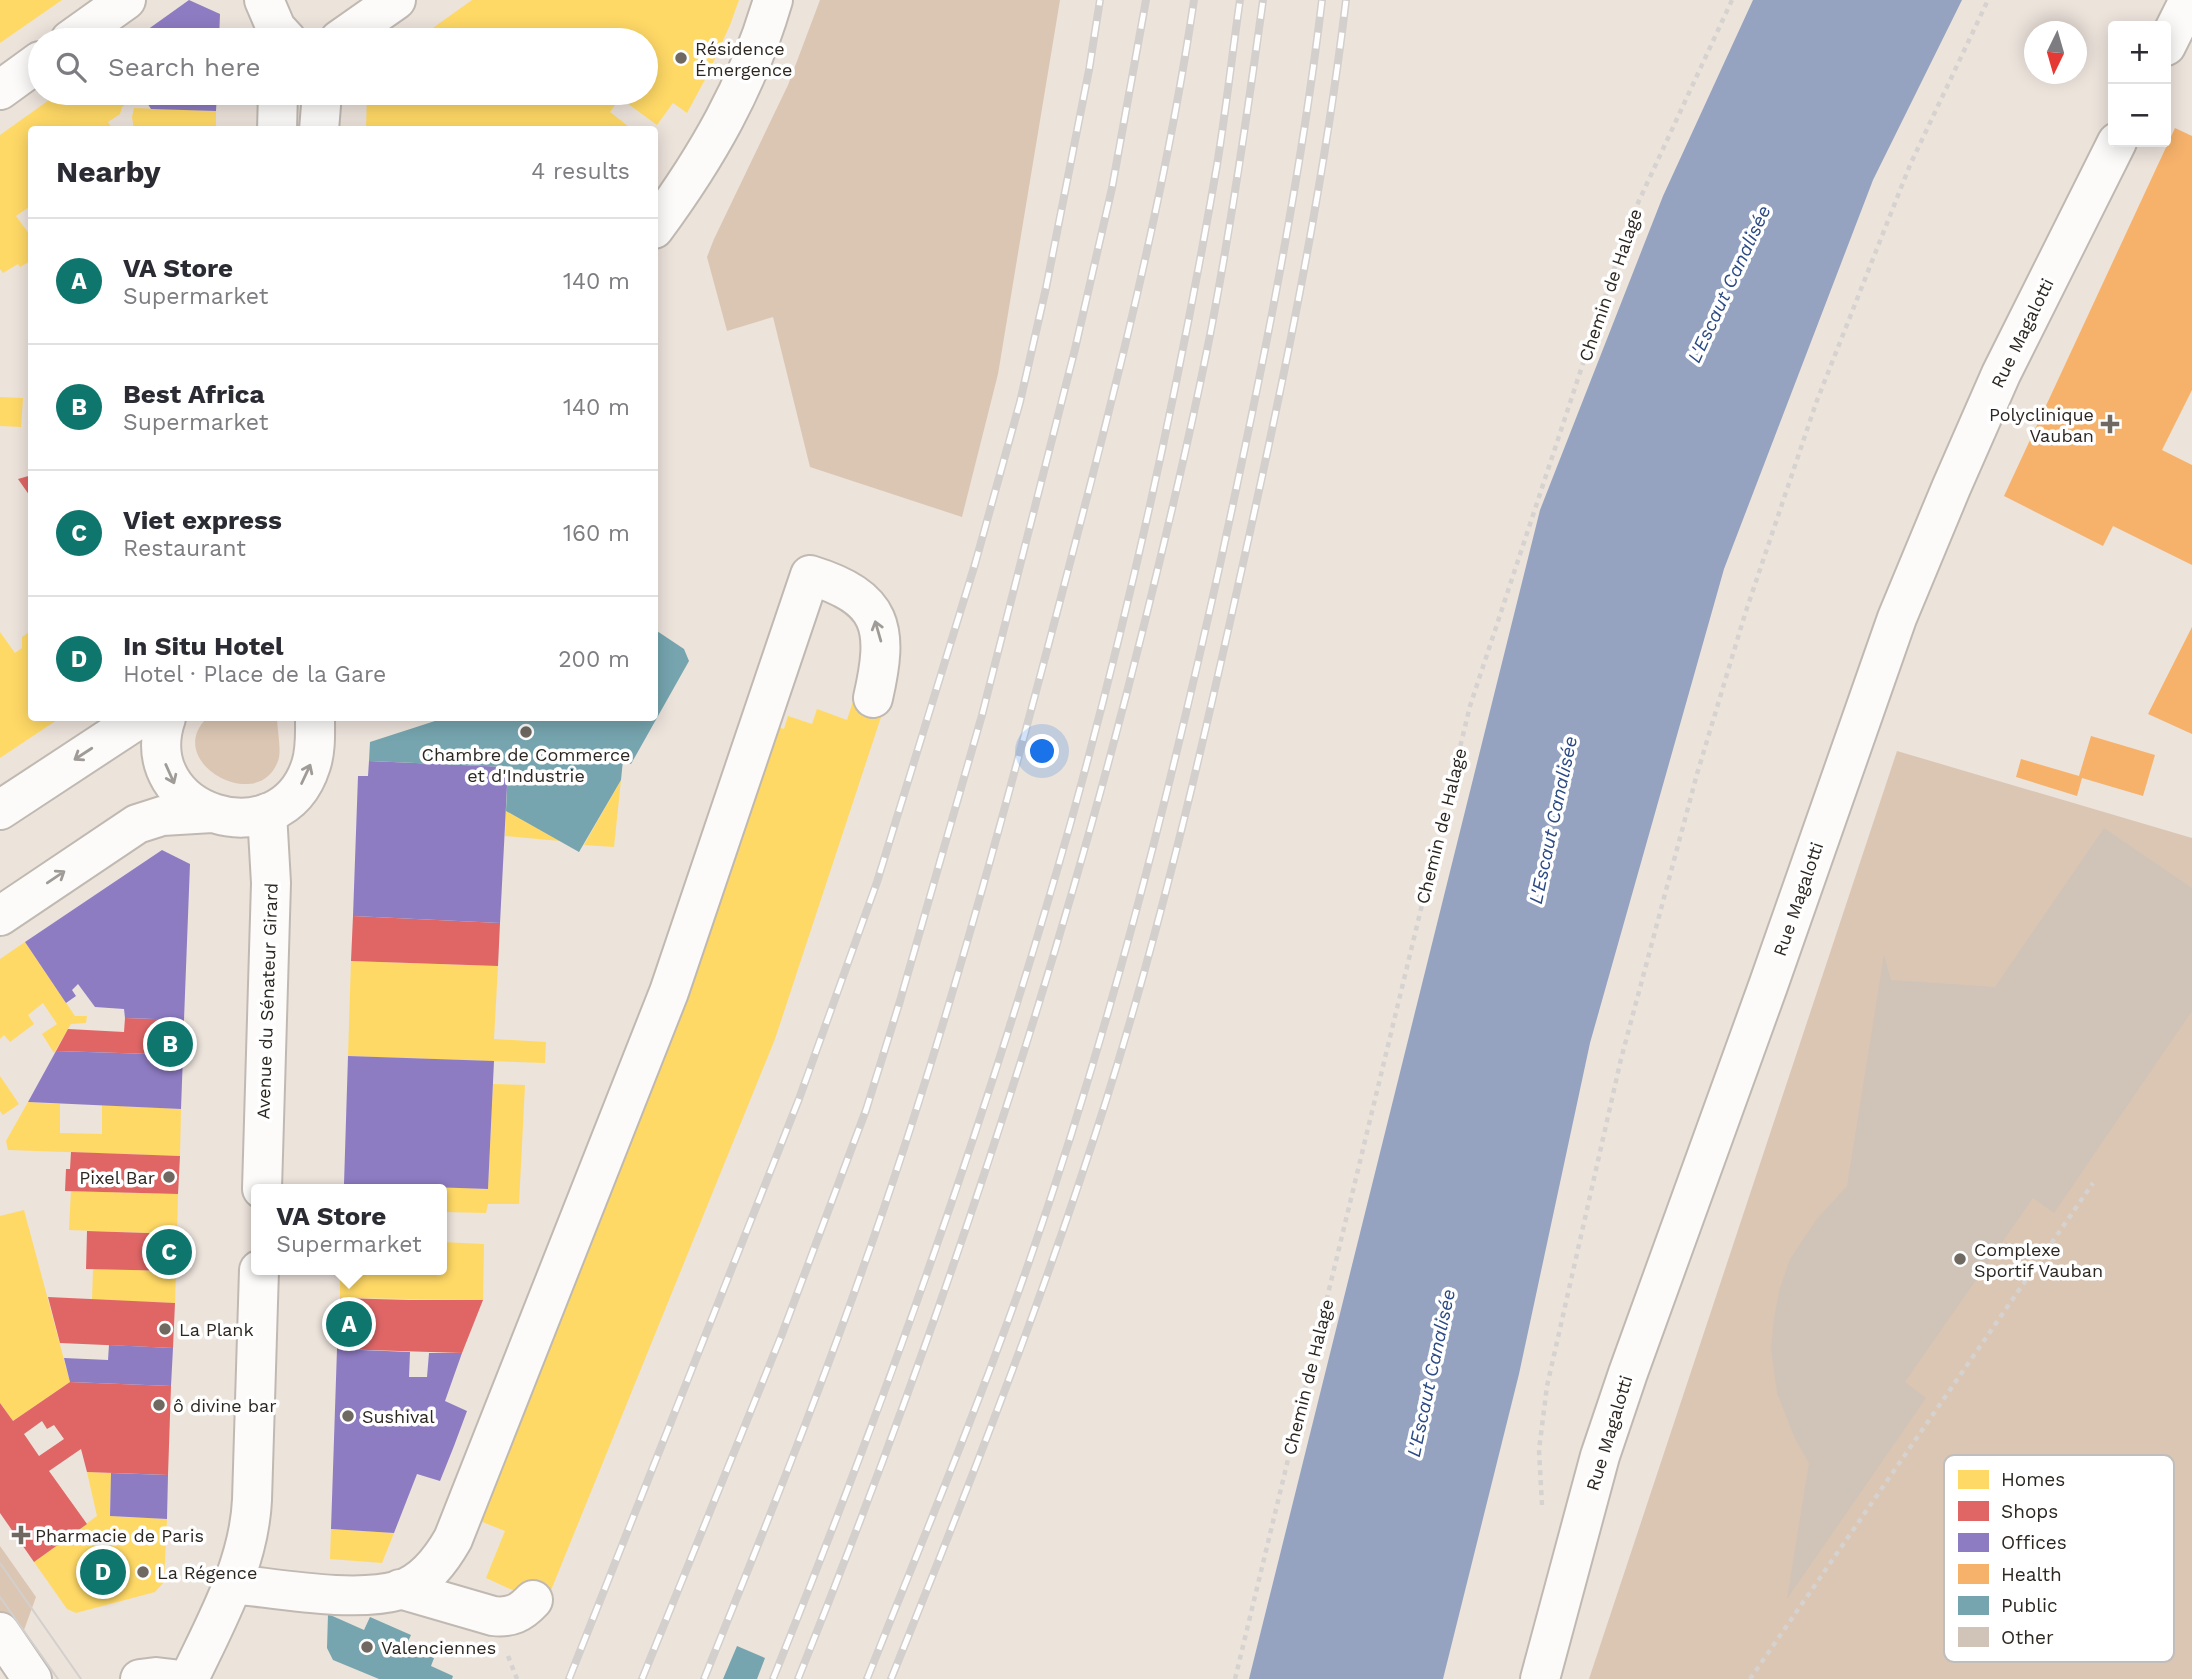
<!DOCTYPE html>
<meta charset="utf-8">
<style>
body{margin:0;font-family:"Work Sans",sans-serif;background:#f7f7f7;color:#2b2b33}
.controls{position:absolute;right:21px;top:21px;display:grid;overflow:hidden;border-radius:7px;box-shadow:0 4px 18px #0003}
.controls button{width:63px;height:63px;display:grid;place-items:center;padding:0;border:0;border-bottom:2px solid #e1e1e2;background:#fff;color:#2b2b33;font:35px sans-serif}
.compass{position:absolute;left:2024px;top:21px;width:63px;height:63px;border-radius:50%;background:#fff;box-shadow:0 4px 18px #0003;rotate:185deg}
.you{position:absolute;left:1043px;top:752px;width:24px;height:24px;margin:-18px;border:5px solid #fff;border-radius:50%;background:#1a73e8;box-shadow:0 0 0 10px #1a73e833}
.badge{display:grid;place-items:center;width:46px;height:46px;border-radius:50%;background:#0f766e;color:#fff;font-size:23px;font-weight:700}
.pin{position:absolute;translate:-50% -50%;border:4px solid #fff;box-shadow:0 2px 7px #0006}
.popup{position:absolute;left:251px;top:1184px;width:196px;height:91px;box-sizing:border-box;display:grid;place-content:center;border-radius:7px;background:#fff;filter:drop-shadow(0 2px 5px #0005);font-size:23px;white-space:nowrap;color:#7c7c81}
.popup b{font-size:26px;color:#2b2b33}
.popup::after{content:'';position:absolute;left:50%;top:100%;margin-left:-14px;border:14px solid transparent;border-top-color:#fff}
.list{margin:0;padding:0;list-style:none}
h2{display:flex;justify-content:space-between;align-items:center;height:91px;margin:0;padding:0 28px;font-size:30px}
h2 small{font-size:23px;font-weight:400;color:#7c7c81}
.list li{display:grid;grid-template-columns:46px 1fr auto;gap:21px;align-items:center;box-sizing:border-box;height:126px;padding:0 28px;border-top:2px solid #e1e1e2}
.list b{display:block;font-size:26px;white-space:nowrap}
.list p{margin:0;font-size:23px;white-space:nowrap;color:#7c7c81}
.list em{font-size:23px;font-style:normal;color:#7c7c81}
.icon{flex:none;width:38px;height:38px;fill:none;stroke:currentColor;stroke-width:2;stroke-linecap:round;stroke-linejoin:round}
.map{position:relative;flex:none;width:2192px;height:1679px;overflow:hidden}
.search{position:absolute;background:#fff;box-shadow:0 4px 18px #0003;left:28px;top:28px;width:630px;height:77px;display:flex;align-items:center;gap:18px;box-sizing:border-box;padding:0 24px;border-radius:38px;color:#7c7c81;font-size:26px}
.panel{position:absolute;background:#fff;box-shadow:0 4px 18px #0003;left:28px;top:126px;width:630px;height:595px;border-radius:7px}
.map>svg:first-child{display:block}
.green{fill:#dbc6b3}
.water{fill:#95a3c1}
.homes{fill:#ffd966}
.shops{fill:#e06666;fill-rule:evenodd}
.offices{fill:#8e7cc3}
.health{fill:#f6b26b}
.public{fill:#76a5af}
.building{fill:#d0c3b8}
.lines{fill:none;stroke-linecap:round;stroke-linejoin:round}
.minor-casing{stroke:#c0b9b2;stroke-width:42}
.major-casing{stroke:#c0b9b2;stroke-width:42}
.path{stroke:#d5d2d0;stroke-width:4.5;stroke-dasharray:5 5;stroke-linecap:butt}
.minor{stroke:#fcfbfa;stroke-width:38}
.major{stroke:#fcfbfa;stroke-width:38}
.tram{stroke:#d2cfcd;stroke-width:2}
.rail-casing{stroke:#d2cfcd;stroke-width:8}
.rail{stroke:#fff;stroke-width:5;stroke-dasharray:16;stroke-linecap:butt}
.oneway{stroke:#9f9c98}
.poi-dot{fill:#706962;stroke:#fff;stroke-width:2.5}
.labels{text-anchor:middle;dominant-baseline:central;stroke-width:7;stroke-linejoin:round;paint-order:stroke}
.poi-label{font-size:18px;fill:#2d2721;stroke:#fff;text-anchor:start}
.street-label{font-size:18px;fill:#2d2721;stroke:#fff}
.water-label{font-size:19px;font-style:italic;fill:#2c4a85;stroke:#fff}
.key{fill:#fff;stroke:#c0bebc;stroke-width:2}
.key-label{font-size:19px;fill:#2d2721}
</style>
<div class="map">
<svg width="2192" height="1679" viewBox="0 0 2192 1679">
<rect width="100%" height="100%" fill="#ece3db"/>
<path class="green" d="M820,0H1060L998,374L962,517L810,467L773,317L727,331L707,257L714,239L788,85Z
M207,718H277C277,728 282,752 278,761C258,816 162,761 207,718Z
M1897,751L2192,838V1679H1589Z
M0,1546L36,1597L20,1641L0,1614Z"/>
<path class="water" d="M1753,0H1962L1873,180L1724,569L1590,1043L1519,1374L1443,1679H1249L1540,510L1663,196Z"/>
<path class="homes" d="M0,0H62L0,43Z
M472,0H739L730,25L707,76L687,113L673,103L657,125L620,98L610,112L633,130H366L367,93H646V40H416Z
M59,93H141L144,97L140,100L134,98L122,107L120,114L108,122L113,130H32V205L16,216L32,238V260L20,267L18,264L3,273L0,269V135Z
M134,108L216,111V130H134L132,117Z
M0,397L23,398L21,427L0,426Z
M32,630V718H60L0,758V632L15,653L22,648V637Z
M856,692L886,702L775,1039L545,1605L486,1578L505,1531L480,1521L487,1508L480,1506L685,1003L778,727L784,729L788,716L812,724L817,709L847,720Z
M621,780L614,847L584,845Z
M506,811L560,841L505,836Z
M25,942L75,1016H87L86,1023L71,1024L54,1053L42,1034L57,1024L43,1003L28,1015L34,1024L10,1042L4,1035L0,1039V959Z
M351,961L498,966L494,1039L546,1042L545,1063L348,1056Z
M0,1076L19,1104L3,1115L0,1111Z
M493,1084L525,1085L519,1204H488L486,1213L442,1212V1187L488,1189Z
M28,1102L60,1104V1133L102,1134V1105L181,1109L180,1156L8,1150L6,1141Z
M344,1184L439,1187V1189H343Z
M71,1191L178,1194L177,1234L69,1230Z
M24,1210L70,1382L13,1421L0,1403V1216Z
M442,1242L484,1244L483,1300L340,1298V1270H442Z
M93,1269L176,1271L175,1303L92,1300Z
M87,1472L111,1473L110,1516L167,1519L164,1582L155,1592L76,1613L67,1609L34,1562L97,1516Z
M331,1529L394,1533L382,1563L330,1559Z"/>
<path class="shops" d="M32,475V499L18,479Z
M353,916L500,923L498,966L351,961Z
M125,1018L184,1020L183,1055L56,1051L68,1029L124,1032Z
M71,1152L180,1156L178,1194L65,1191L66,1169H70Z
M87,1231L177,1234L176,1271L86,1269Z
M48,1297L175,1303L173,1348L60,1343Z
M340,1298L409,1300H483L462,1353L337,1349Z
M70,1382L171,1386L168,1475L87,1472L81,1449L49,1471L87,1524L34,1562L0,1513V1403L13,1421ZM42,1421L47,1429L54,1425L64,1439L39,1456L24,1434Z"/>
<path class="offices" d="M189,0L220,14L219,40H133Z
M141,93H217L216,111L151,109Z
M369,761L508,767L500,923L353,916L358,776H368Z
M162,850L190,864L184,1020L125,1018L124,1009L95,1007L78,984L72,990L76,996L66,1003L25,942Z
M56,1051L183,1055L181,1109L28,1102Z
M348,1056L494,1061L488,1189L344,1184Z
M109,1345L173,1348L171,1386L70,1382L64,1358L108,1360Z
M337,1349L410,1352L409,1377H427L429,1353H462L445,1401L467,1411L454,1446L440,1481L417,1474L394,1533L331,1529Z
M111,1473L168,1475L167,1519L110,1516Z"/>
<path class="health" d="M2175,128L2192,136V390L2162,450L2192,465V565L2113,526L2103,546L2004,496Z
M2192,627V734L2148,714Z
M2091,736L2155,755L2143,796L2082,778L2077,796L2016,777L2021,759L2079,776Z"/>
<path class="public" d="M654,629L684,649L689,661L631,764L623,760L621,780L579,852L506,811L508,767L369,761L370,742L435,721L437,718H654Z
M328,1614L364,1630L370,1617L411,1635L406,1646L434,1658L431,1666L453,1676L452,1679H379L333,1660L327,1648Z
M737,1646L765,1658L757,1679H723Z"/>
<path class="building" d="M2104,828L2192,888V1011L2054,1213L2033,1198L1905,1382L1926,1398L1787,1599L1809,1463L1795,1439L1777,1393L1771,1348L1774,1318L1780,1288L1790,1259L1816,1220L1847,1186L1884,955L1891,980L1995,987Z"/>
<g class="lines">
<g class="minor-casing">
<path id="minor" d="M70,40L126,0
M2166,46L2189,0
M0,90L40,61
M262,1189L271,883L267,813
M233,1584C281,1589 355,1603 400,1590C425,1582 441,1560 453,1539L669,992L810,575C884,598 889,628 873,698
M400,1589L493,1616C511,1618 521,1613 533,1600
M0,1632L32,1679
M140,1679L156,1677L173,1679
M189,1679C216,1622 249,1564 252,1500L259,1270
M1540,1679L1600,1456L1628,1373L1768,986L1897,618L1951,488L2001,374L2117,142"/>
</g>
<g class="major-casing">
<path id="major" d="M264,0L276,28L287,40
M339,40L396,0
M277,130L278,93
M319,130L322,93
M654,229C707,157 748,86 773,0
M166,718C133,814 281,861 311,765C316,750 315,733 315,718
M0,810L140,718
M0,916L137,824L162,816L212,813"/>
</g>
<path class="path" d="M1542,1505L1539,1450L1547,1386L1621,1059L1697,774L1745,614L1816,403L1910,165L1988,0
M508,1656L517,1679
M1235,1679L1470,706L1631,218L1732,0
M1750,1679L2093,1183"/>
<use href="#minor" class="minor"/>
<use href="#major" class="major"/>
<path class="tram" d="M0,1563L81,1679
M0,1597L58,1679"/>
<g class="rail-casing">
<path id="rail" d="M569,1679L799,1099L877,882L975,564L1020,402L1046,288L1089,70L1100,0
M642,1679L782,1334L866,1110L900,1001L982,715L1075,349L1112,188L1146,0
M704,1679C759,1543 814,1407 863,1268C941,1050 1001,825 1060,601C1112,403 1164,203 1194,0
M773,1679C886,1399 988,1116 1070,825C1130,610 1179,385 1217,165C1226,110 1232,55 1240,0
M798,1679C937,1334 1056,982 1145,621C1169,524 1192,427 1211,330C1232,220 1248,110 1263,0
M867,1679C922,1541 980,1403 1029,1262C1108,1035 1167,804 1219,569C1260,380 1299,192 1322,0
M891,1679C968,1489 1043,1299 1105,1104C1158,937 1198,766 1236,595C1280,398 1322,201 1346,0"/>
</g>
<use href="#rail" class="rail"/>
</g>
<defs><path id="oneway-shaft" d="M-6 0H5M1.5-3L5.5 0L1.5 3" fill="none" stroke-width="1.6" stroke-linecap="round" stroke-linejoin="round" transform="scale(1.75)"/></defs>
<g class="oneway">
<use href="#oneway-shaft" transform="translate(878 631) rotate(-106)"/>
<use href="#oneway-shaft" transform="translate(83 754) rotate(147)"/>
<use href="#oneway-shaft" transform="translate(170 774) rotate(66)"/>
<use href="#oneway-shaft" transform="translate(306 774) rotate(-65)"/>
<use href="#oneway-shaft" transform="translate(56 877) rotate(-34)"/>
</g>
<g class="poi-dot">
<circle cx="681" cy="58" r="7"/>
<path d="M2106.5 413.5h7v7h7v7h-7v7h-7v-7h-7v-7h7z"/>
<circle cx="526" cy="732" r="7"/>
<circle cx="169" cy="1177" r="7"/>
<circle cx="1960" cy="1259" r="7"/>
<circle cx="165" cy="1329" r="7"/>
<circle cx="159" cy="1405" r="7"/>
<circle cx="348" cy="1416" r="7"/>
<path d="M17.5 1524.5h7v7h7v7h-7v7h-7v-7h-7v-7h7z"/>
<circle cx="143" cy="1572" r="7"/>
<circle cx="367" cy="1647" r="7"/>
</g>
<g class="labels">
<g class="poi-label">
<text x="695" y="48">Résidence<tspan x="695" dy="21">Émergence</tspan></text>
<text x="2094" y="414" text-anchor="end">Polyclinique<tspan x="2094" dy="21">Vauban</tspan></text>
<text x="526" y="754" text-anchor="middle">Chambre de Commerce<tspan x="526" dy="21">et d'Industrie</tspan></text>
<text x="155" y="1177" text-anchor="end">Pixel Bar</text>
<text x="1974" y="1249">Complexe<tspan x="1974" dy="21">Sportif Vauban</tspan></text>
<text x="179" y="1329">La Plank</text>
<text x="173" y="1405">ô divine bar</text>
<text x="362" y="1416">Sushival</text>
<text x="35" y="1535">Pharmacie de Paris</text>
<text x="157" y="1572">La Régence</text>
<text x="381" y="1647">Valenciennes</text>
</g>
<g class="street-label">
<text transform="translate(1610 285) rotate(-71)">Chemin de Halage</text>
<text transform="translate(2022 333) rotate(-64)">Rue Magalotti</text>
<text transform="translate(1441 826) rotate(-76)">Chemin de Halage</text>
<text transform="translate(1798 899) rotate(-71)">Rue Magalotti</text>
<text transform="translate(267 1001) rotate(-88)">Avenue du Sénateur Girard</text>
<text transform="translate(1308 1377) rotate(-76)">Chemin de Halage</text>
<text transform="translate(1609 1433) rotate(-73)">Rue Magalotti</text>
</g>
<g class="water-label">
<text transform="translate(1729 284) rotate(-65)">L'Escaut Canalisée</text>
<text transform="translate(1553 820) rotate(-78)">L'Escaut Canalisée</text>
<text transform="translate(1431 1373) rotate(-78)">L'Escaut Canalisée</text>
</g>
</g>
<rect x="1944" y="1455" width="230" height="207" rx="10" class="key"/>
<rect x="1958" y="1470" width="31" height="19" fill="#ffd966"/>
<rect x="1958" y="1501" width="31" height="20" fill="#e06666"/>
<rect x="1958" y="1533" width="31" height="19" fill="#8e7cc3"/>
<rect x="1958" y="1564" width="31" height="20" fill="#f6b26b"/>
<rect x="1958" y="1596" width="31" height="19" fill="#76a5af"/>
<rect x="1958" y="1627" width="31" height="20" fill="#d0c3b8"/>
<g class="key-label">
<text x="2001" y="1486">Homes</text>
<text x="2001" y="1518">Shops</text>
<text x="2001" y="1549">Offices</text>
<text x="2001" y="1581">Health</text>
<text x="2001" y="1612">Public</text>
<text x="2001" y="1644">Other</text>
</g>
</svg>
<div class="controls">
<button>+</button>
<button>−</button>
</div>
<svg class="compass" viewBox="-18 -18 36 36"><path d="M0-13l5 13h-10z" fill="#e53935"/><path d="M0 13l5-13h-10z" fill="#7c7c81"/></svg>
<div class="you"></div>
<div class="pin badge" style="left:349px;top:1324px">A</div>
<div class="popup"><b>VA Store</b>Supermarket</div>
<div class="pin badge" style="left:170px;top:1044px">B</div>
<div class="pin badge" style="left:169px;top:1252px">C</div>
<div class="pin badge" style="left:103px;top:1572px">D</div>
<div class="search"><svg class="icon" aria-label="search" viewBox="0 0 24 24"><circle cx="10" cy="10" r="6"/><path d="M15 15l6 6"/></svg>Search here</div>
<section class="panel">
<h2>Nearby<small>4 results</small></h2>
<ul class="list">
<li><span class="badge">A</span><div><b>VA Store</b><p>Supermarket</p></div><em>140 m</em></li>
<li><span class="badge">B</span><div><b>Best Africa</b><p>Supermarket</p></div><em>140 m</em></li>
<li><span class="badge">C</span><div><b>Viet express</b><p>Restaurant</p></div><em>160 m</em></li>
<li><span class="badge">D</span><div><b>In Situ Hotel</b><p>Hotel · Place de la Gare</p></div><em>200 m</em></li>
</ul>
</section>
</div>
